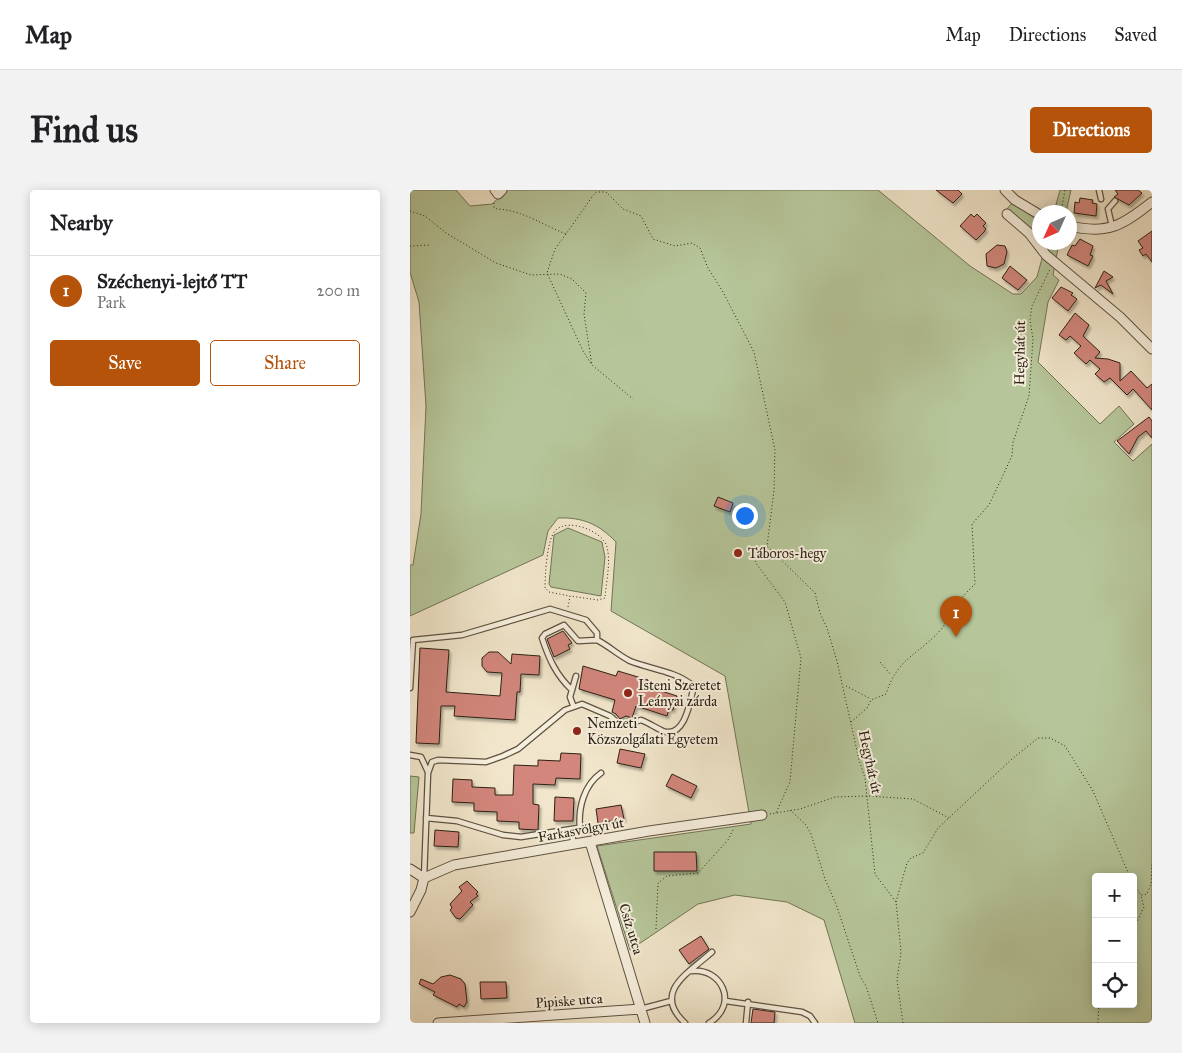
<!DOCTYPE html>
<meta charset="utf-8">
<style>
body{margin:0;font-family:"IM FELL Great Primer",serif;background:#f2f2f2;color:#202124}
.controls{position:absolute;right:15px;bottom:15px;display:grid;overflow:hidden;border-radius:5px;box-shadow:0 2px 12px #0003}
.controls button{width:45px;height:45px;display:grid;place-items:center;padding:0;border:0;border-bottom:1px solid #e0e0e0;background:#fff;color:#202124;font:25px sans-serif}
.compass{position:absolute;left:622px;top:15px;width:45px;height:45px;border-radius:50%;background:#fff;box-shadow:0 2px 12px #0003;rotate:225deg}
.you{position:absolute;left:334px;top:325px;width:18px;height:18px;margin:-12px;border:4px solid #fff;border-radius:50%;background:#1a73e8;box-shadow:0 0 0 8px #1a73e833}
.badge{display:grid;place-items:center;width:32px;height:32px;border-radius:50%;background:#b45309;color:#fff;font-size:16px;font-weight:700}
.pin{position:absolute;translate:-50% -41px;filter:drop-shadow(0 1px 2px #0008)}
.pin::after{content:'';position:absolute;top:26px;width:18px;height:15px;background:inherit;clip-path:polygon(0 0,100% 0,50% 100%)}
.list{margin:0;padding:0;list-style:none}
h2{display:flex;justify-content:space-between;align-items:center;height:65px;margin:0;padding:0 20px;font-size:21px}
h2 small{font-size:16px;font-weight:400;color:#757577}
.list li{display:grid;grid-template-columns:32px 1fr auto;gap:15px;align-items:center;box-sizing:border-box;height:70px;padding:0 20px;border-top:1px solid #e0e0e0}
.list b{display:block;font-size:19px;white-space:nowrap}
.list p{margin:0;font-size:16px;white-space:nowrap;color:#757577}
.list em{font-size:16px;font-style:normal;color:#757577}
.actions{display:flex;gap:10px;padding:15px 20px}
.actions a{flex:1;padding:11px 0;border:1px solid #b45309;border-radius:5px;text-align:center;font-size:18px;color:#b45309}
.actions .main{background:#b45309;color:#fff}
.icon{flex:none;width:28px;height:28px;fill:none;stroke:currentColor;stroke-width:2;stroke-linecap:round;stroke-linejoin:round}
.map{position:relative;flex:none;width:742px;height:833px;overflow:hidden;border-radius:5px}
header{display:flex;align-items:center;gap:30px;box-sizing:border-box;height:70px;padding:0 25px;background:#fff;border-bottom:1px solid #e0e0e0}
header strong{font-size:24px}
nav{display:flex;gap:28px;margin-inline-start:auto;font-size:18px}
.intro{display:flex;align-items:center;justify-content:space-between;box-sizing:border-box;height:120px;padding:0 30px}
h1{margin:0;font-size:35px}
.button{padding:12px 22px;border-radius:5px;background:#b45309;color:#fff;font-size:18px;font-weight:700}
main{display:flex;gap:30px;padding:0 30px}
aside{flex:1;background:#fff;border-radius:5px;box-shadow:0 2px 12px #0003}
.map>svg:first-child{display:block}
.green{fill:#b6c69a;stroke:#727457;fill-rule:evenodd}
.building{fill:#d2867c;stroke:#2d2114;filter:url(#shadow)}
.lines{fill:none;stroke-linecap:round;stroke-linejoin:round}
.lane-casing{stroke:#5e5242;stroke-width:7}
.street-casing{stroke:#5e5242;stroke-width:11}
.path{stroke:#2d2114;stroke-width:1;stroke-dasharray:1 2.5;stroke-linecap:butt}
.lane{stroke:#f6efdd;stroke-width:4.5}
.street{stroke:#f6efdd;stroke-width:9}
.poi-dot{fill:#8f2418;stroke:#f6efdd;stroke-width:2}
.labels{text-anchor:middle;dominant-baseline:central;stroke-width:4;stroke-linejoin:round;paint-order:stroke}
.street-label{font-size:14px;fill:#2d2114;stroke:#f6efdd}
.poi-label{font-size:14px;fill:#2d2114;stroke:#f6efdd;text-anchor:start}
</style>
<header>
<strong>Map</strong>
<nav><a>Map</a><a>Directions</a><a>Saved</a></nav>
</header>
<div class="intro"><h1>Find us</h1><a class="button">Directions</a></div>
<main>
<aside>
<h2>Nearby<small></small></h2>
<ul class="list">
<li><span class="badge">1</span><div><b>Széchenyi-lejtő TT</b><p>Park</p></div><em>200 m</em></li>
</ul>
<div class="actions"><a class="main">Save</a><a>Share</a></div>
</aside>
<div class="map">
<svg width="742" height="833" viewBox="0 0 742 833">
<defs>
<filter id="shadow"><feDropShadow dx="2" dy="3" stdDeviation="1" flood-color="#0004"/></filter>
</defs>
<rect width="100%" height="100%" fill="#f1e6cb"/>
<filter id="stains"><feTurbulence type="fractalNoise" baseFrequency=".004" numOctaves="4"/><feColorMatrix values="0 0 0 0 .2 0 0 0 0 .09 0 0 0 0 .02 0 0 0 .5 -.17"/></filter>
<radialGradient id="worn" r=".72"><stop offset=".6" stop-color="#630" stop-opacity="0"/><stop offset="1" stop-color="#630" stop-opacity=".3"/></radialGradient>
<path class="green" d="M0,0H46L60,16L82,14L97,0H468L560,76L603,104H611L627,87L634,61L596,20L604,11L629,26L630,52L649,53L643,85L649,90L638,112L628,172L690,234L709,216L724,234L704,252L723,271L742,254V833H445L414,730L377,712L325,705L288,714L220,760L187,656L341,634L315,486L201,421L206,352C189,334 172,327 148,328L138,341L133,365L0,426V375H3L11,324L16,216L9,112L0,82ZM686,687H723V814H686Z
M650,0H661L656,22H644Z
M158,338L192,352L195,367L191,406L141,397L139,394L144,345Z
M0,586L9,587L4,643H0Z"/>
<path class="building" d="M526,0H548L552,4L543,13Z
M705,0H728L732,3L719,15L704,7L708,4Z
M670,8L683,10L682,13L687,14L686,26L664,23L665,12L669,13Z
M561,24L564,27L567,24L576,33L573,36L576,39L574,42L566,50L550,36Z
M742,41V72L736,64L733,66L729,60L733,58L728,51Z
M670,49L683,56L680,65L683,66L678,76L657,65L662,55L665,56Z
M587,55L595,56L597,62L594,74L586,78L577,76L576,64Z
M600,76L617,90L608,100L592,88Z
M694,81L703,87L696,91L703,104L691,95L685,98Z
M651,97L663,103L661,105L667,109L658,121L642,108Z
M665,123L679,135L673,146L690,162L685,168L698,169L710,173V191L721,181L737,198L742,194V220L723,199L717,205L700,188L694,192L685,184L690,179L680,170L676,174L664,163L671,156L660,146L656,150L649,145Z
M739,227L742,231V248L736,241L728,247L719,264L707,251Z
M308,307L323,313L320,322L304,316Z
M153,441L162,453L158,455L160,459L144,467L137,449Z
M10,458L39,460L36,502L90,506L92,483L77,482L72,476V468L79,462H88L101,474L102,464L130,466L129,485L111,484L110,502H107L105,530L44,526L45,516H31L29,554L6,553Z
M173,476L206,486L208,481L238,490L236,496L267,506L263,520L259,519L257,526L226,516L222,528L216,526L210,529L206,524L202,522L205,510L169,499Z
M210,559L235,564L231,578L207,573Z
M151,563L171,564L170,589L146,588L145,595L123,594V614L129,615L128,640L109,639V632L87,631V622L64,621V613L42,612L43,589L62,590V597L85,598V605H103L104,575L128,576V570L150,571Z
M262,584L287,596L281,608L256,596Z
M145,607L164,608L163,631H144Z
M211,615L214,629L188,633L186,619Z
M25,640L49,642L48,657L24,656Z
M244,662H286L287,681H244Z
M57,691L68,702L66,704L68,706L60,712L63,715L50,729L46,728L40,720L42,718L40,714L52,701L49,697Z
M291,746L299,759L279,774L269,760Z
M40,785L51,789L55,794L57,812L54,817L49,814L47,817L23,805L25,802L9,794L11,789L23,794L31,787Z
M70,792H96L97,808L71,809Z
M343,819L365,822L364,833H341Z"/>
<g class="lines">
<g class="lane-casing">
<path id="lane" d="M689,0L691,9
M702,36L698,19L705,11
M0,498L3,450L52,445L140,419L176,430L187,443V450C199,456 208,465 220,471C240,479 265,481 282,495L283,500C280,513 274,549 253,541C246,538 239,533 231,530L211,536L200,526L172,514L155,520L108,559L93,566L76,572L28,570L22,572L18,583L14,688
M162,500C146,485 139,469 132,448L135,444L154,435L168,451L187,450
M163,515L160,507L166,486
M0,565L11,567L18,582
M16,628L47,631L93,645L111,647L174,637
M170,638C168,618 174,595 191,583
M161,640L164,655
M281,781C311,777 330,814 299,833
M316,811L392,822L400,826L405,833
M231,819L261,811
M275,833C241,802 280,782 302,762
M336,833L338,812"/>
</g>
<g class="street-casing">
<path id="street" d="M85,0L88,4L92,0
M595,0L605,10L630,25
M597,24L619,43L636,65L710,127L742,159
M660,36C698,45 713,35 742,12
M180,652L235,833
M0,679L14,688
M14,688L44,675L239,641L352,625
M0,722L11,700L14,688
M28,833L231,819"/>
</g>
<path class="path" d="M84,13V18L87,19C112,20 133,35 156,44L182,7L186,2H196L213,19L231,26L243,49L265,56L282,53L290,58L298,78L313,102L344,162L365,260L364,301L357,356L405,403L410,423L417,438L427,471L449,570L455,588L465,684L486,712L491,762L487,790L493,833
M0,21L15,26L36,43L86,73L121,85L150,84L162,89L176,103L174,124L182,175
M651,22L655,0
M156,44L145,59L137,83L173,161L182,175L223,209
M0,56L19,55
M642,59L644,52
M356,357L345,372L375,412L391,468L380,592L366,623
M158,417L160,406L139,402L135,398C135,385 137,350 145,341C157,327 193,341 197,357C201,373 196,392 195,408L188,410L160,406
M470,472L481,485
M436,496L461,509
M441,532L457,518L461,510L476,504C488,466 511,464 533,437C536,433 537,428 540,423C547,412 556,403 565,394L562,334L579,315L602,266L603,252L619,206L623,149L620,130L622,116L640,79
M380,620L396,635L401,644L415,689L426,714L450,786L456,796L468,833
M360,624L390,619L425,607L458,606L503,609L539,628
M723,694L731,705L737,704L741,694L742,674
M486,712L497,673L501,668L513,663L528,638L602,569L628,548H640L655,556L683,601L720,687
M246,739L248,693L257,686L288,683L318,650L324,638
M723,740L734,717L731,706
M688,833L689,814"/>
<use href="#lane" class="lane"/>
<use href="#street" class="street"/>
</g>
<g class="poi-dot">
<circle cx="328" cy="363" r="5"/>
<circle cx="218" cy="503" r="5"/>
<circle cx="167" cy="541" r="5"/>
</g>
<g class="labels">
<g class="street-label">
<text transform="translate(610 163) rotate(-89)">Hegyhát út</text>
<text transform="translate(460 572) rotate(78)">Hegyhát út</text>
<text transform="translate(171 640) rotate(-10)">Farkasvölgyi út</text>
<text transform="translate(221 739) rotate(73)">Csíz utca</text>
<text transform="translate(159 811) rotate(-4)">Pipiske utca</text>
</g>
<g class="poi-label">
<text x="338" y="363">Táboros-hegy</text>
<text x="228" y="495">Isteni Szeretet<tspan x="228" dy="16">Leányai zárda</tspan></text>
<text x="177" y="533">Nemzeti<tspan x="177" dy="16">Közszolgálati Egyetem</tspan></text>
</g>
</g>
<rect width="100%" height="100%" filter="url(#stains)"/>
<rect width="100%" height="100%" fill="url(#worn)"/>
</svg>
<div class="controls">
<button>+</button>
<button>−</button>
<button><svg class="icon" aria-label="locate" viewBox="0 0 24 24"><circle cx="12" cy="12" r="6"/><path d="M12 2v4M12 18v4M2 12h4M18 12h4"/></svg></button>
</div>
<svg class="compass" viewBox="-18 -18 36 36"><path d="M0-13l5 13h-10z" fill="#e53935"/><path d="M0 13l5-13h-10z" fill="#757577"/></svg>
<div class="you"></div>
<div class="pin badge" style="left:546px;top:447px">1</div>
</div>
</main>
